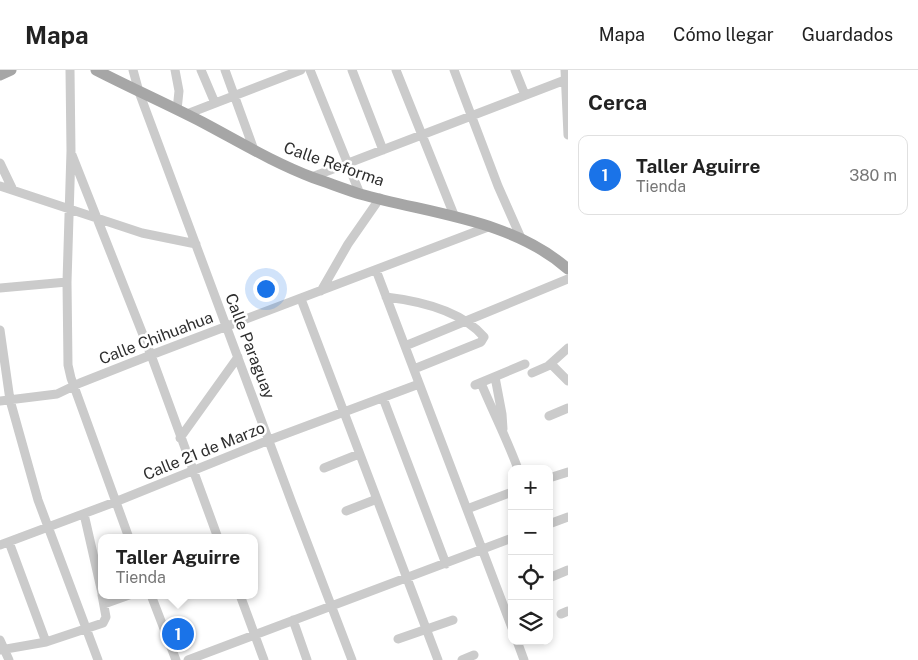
<!DOCTYPE html>
<html lang="es">
<meta charset="utf-8">
<style>
body{margin:0;font-family:"Public Sans",sans-serif;background:#f2f2f2;color:#222}
.controls{position:absolute;right:15px;bottom:15px;display:grid;overflow:hidden;border-radius:10px;box-shadow:0 2px 8px #0003}
.controls button{width:45px;height:45px;display:grid;place-items:center;padding:0;border:0;border-bottom:1px solid #e0e0e0;background:#fff;color:#222;font:25px sans-serif}
.you{position:absolute;left:265px;top:218px;width:18px;height:18px;margin:-12px;border:4px solid #fff;border-radius:50%;background:#1a73e8;box-shadow:0 0 0 8px #1a73e833}
.badge{display:grid;place-items:center;width:32px;height:32px;border-radius:50%;background:#1a73e8;color:#fff;font-size:16px;font-weight:700}
.pin{position:absolute;translate:-50% -50%;border:2px solid #fff;box-shadow:0 1px 5px #0006}
.popup{position:absolute;left:98px;top:464px;width:160px;height:65px;box-sizing:border-box;display:grid;place-content:center;border-radius:10px;background:#fff;filter:drop-shadow(0 1px 4px #0005);font-size:16px;white-space:nowrap;color:#767676}
.popup b{font-size:19px;color:#222}
.popup::after{content:'';position:absolute;left:50%;top:100%;margin-left:-10px;border:10px solid transparent;border-top-color:#fff}
.list{margin:0;padding:0;list-style:none}
h2{display:flex;justify-content:space-between;align-items:center;height:65px;margin:0;padding:0 20px;font-size:21px}
h2 small{font-size:16px;font-weight:400;color:#767676}
.list li{display:grid;grid-template-columns:32px 1fr auto;gap:15px;align-items:center;box-sizing:border-box;height:80px;margin:0 10px 10px;padding:0 10px;border:1px solid #e0e0e0;border-radius:10px}
.list b{display:block;font-size:19px;white-space:nowrap}
.list p{margin:0;font-size:16px;white-space:nowrap;color:#767676}
.list em{font-size:16px;font-style:normal;color:#767676}
.icon{flex:none;width:28px;height:28px;fill:none;stroke:currentColor;stroke-width:2;stroke-linecap:round;stroke-linejoin:round}
.map{position:relative;flex:none;width:568px;height:590px;overflow:hidden}
header{display:flex;align-items:center;gap:30px;box-sizing:border-box;height:70px;padding:0 25px;background:#fff;border-bottom:1px solid #e0e0e0}
header strong{font-size:24px}
nav{display:flex;gap:28px;margin-inline-start:auto;font-size:18px}
main{display:flex}
aside{flex:1;background:#fff}
.map>svg:first-child{display:block}
.lines{fill:none;stroke-linecap:round;stroke-linejoin:round}
.minor{stroke:#cbcbcb;stroke-width:9}
.major{stroke:#a6a6a6;stroke-width:11}
.labels{text-anchor:middle;dominant-baseline:central;stroke-width:5;stroke-linejoin:round;paint-order:stroke}
.street-label{font-size:16px;fill:#2e2e2e;stroke:#fff}
</style>
<header>
<strong>Mapa</strong>
<nav><a>Mapa</a><a>Cómo llegar</a><a>Guardados</a></nav>
</header>
<main>
<div class="map">
<svg width="568" height="590" viewBox="0 0 568 590">
<rect width="100%" height="100%" fill="#fff"/>
<g class="lines">
<path class="minor" d="M70,0L71,81L67,212L68,295L71,308L129,468
M133,0L139,22L292,433L352,590
M175,0L179,21L177,40
M201,0L215,33
M225,0L254,80
M310,0L360,124
M352,0L383,80
M396,0L454,145
M454,0L498,116L521,168
M515,0L525,25
M565,0L568,65
M187,44L301,0
M72,85L151,285L218,468
M0,93L12,118
M312,107L565,10
M0,116L142,163L196,174
M376,200L512,558
M0,218L67,212
M321,221L348,174L380,128
M386,227C420,231 461,240 484,267L481,272L414,299
M301,229L438,590
M0,260L10,330L38,430L98,590
M405,276L568,209
M551,294L568,311
M532,303L548,296L568,278
M495,307L502,344L503,359
M481,313C493,342 507,369 518,399
M475,315L525,294
M383,328L446,494
M0,331L57,324L80,313L151,285L488,157
M549,346L568,338
M180,368L238,287
M324,398L359,384
M549,408L568,402
M467,439L512,422
M346,441L377,429
M84,444L102,523
M549,454L568,447
M9,472L46,572
M0,475L115,432L269,370L419,314
M549,508L568,500
M151,525L176,590
M240,525L264,590
M104,534L129,525
M561,544L568,541
M293,550L307,590
M398,569L453,550
M0,570L9,590
M517,571L524,590
M0,580L46,572L103,553L106,547L102,525
M188,590L512,468
M462,590L474,585"/>
<path class="major" d="M96,0C131,18 167,34 202,52C238,71 274,93 314,108C329,113 344,119 360,124C430,144 511,149 568,199
M0,5L11,0"/>
</g>
<g class="labels">
<g class="street-label">
<text transform="translate(334 94) rotate(19)">Calle Reforma</text>
<text transform="translate(156 268) rotate(-21)">Calle Chihuahua</text>
<text transform="translate(250 276) rotate(69)">Calle Paraguay</text>
<text transform="translate(204 381) rotate(-22)">Calle 21 de Marzo</text>
</g>
</g>
</svg>
<div class="controls">
<button>+</button>
<button>−</button>
<button><svg class="icon" aria-label="locate" viewBox="0 0 24 24"><circle cx="12" cy="12" r="6"/><path d="M12 2v4M12 18v4M2 12h4M18 12h4"/></svg></button>
<button><svg class="icon" aria-label="layers" viewBox="0 0 24 24"><path d="M12 4l9 5-9 5-9-5zM3 14l9 5 9-5"/></svg></button>
</div>
<div class="you"></div>
<div class="pin badge" style="left:178px;top:564px">1</div>
<div class="popup"><b>Taller Aguirre</b>Tienda</div>
</div>
<aside>
<h2>Cerca<small></small></h2>
<ul class="list">
<li><span class="badge">1</span><div><b>Taller Aguirre</b><p>Tienda</p></div><em>380 m</em></li>
</ul>
</aside>
</main>
